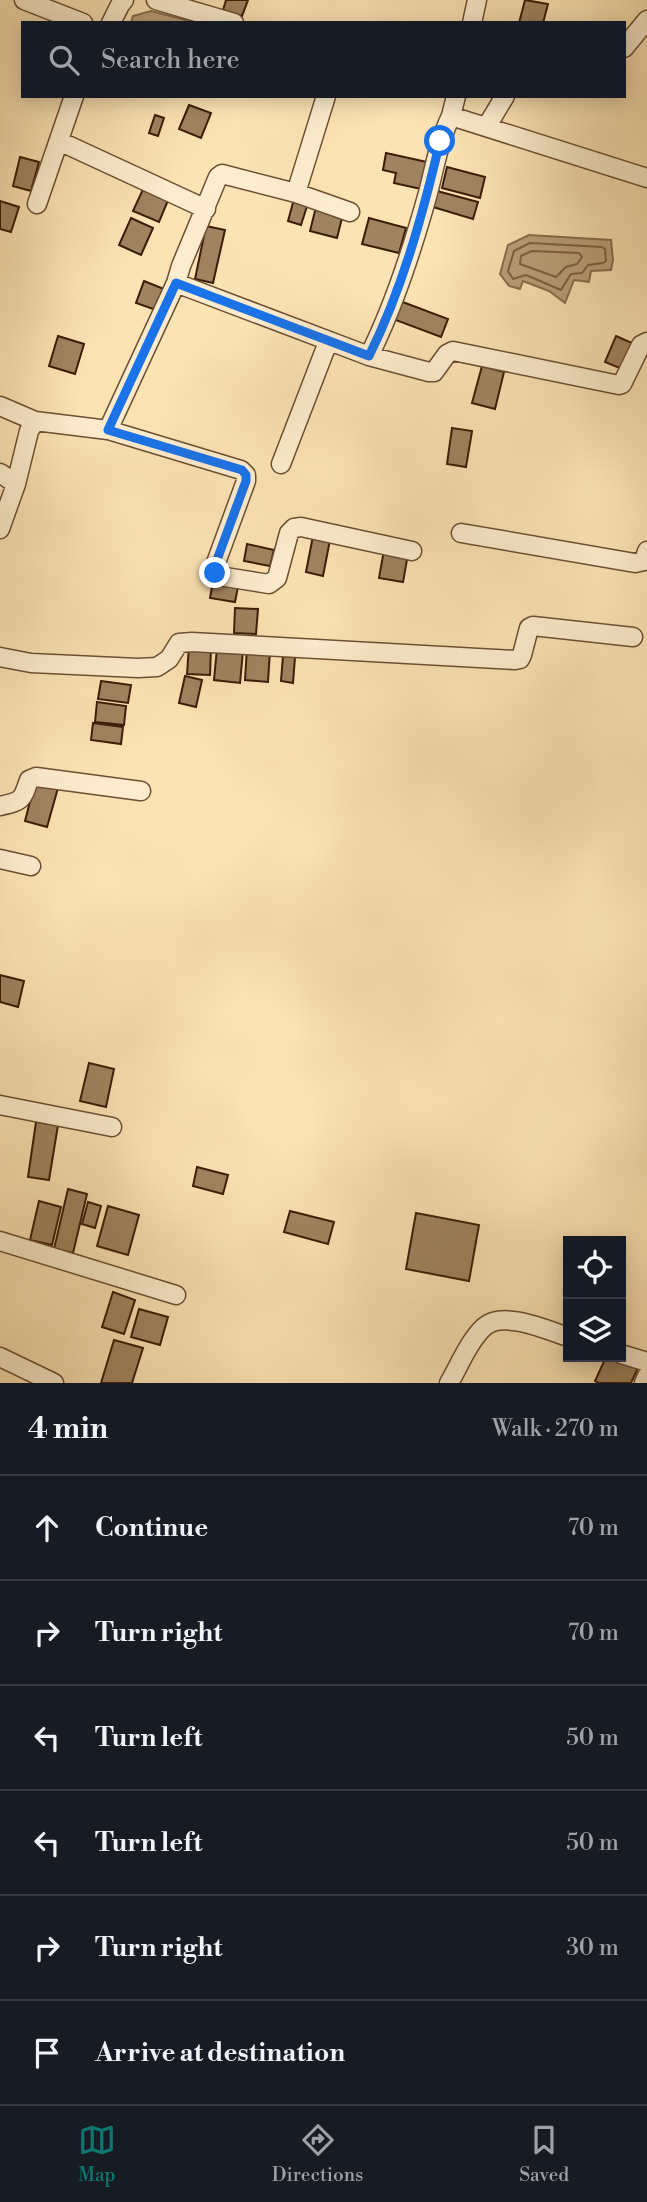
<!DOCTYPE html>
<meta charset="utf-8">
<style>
body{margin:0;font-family:"Libre Bodoni",serif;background:#20242c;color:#f1f3f6}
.controls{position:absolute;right:21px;bottom:21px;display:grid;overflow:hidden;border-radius:0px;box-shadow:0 4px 18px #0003}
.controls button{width:63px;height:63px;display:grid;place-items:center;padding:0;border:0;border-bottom:2px solid #363941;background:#171b24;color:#f1f3f6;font:35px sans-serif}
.stop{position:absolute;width:21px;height:21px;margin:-16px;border:5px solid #1a73e8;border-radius:50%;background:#fff}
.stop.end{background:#1a73e8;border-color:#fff;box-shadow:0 2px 7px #0008}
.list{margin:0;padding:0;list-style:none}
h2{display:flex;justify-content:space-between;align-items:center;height:91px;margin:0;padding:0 28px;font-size:30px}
h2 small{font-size:23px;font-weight:400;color:#9ea1a6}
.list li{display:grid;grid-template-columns:46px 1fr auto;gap:21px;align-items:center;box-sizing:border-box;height:105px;padding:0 28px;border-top:2px solid #363941}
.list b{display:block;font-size:26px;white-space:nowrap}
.list em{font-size:23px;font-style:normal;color:#9ea1a6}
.icon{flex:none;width:38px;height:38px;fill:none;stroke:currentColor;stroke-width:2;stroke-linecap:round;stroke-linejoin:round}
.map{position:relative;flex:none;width:647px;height:1383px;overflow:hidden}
.search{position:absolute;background:#171b24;box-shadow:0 4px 18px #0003;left:21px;right:21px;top:21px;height:77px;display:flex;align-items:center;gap:18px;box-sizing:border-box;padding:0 24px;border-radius:0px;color:#9ea1a6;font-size:26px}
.sheet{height:721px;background:#171b24}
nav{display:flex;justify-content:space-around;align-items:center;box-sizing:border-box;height:98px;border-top:2px solid #363941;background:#171b24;font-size:19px;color:#9ea1a6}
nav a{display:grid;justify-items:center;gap:4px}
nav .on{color:#0f766e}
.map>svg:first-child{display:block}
.water{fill:#bb9f79;stroke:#886b4b;stroke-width:2}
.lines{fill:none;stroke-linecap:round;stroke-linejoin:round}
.shore{stroke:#7c5e40;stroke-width:2}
.building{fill:#a08360;stroke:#3c1c06;stroke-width:2}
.street-casing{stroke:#6c4e32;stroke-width:21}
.street{stroke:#fdedce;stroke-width:18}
.route{stroke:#1a73e8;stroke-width:9}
</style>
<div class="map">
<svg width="647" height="1383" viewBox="0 0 647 1383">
<rect width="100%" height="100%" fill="#fce3b4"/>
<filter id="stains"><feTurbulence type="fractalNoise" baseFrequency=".00286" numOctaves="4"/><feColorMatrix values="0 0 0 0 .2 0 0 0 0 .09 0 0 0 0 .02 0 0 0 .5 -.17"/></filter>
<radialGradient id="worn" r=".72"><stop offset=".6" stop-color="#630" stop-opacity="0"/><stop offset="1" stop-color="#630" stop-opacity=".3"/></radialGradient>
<path class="water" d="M151,11L197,23H131L133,16Z
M529,235L611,240L613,260L611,270L591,271L589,282L574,280L565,303L549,291L523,281L520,289L509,286L500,274L508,245Z"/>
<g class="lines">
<path class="shore" d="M530,243L602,247L605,249L606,261L603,263L588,265L582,273L571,274L561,290L526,275L513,279L508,271L514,251Z
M532,251L579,253L582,257L577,264L566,267L556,277L520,264L521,256Z"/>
</g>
<path class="building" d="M226,0H248L242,16L223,10Z
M525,0L548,4L543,23H519Z
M189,105L211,113L201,138L179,129Z
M155,115L164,118L158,136L149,133Z
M386,153L427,162L421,189L394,183L396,173L383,170Z
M20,157L39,162L31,191L13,186Z
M447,167L485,177L480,198L442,188Z
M144,187L169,198L159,222L133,211Z
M437,191L478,202L473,219L433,207Z
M294,199L308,203L301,225L288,221Z
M0,201L19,207L11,232L0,229Z
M316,207L343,214L337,238L310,231Z
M131,218L153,228L141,255L119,245Z
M369,218L406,228L399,253L362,244Z
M206,226L225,230L213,283L195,279Z
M144,281L164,289L156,310L136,303Z
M400,301L448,319L441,337L393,319Z
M58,336L84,344L75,374L49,366Z
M616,336L632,343L622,369L605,362Z
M482,366L504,372L495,409L472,403Z
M452,428L472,431L466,467L447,464Z
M313,536L330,540L323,576L306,572Z
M247,544L274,550L270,566L244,561Z
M384,550L408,554L403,582L379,578Z
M213,582L238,587L235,602L210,598Z
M235,608L258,609L256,634L234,633Z
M189,646L211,648L210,675L187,674Z
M217,648L243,651L240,683L214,680Z
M247,648L270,650L268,682L245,680Z
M283,656L295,657L293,683L281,681Z
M185,676L202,680L196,707L179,703Z
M101,681L131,685L128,703L98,699Z
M97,702L126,706L124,725L95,722Z
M93,723L123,727L121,744L91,740Z
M35,782L58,788L47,827L25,821Z
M0,975L24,981L18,1007L0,1002Z
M89,1063L114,1069L106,1107L80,1101Z
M36,1122L58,1125L49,1180L28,1177Z
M197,1167L228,1175L223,1194L193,1186Z
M68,1189L87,1194L73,1253L54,1249Z
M39,1201L61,1207L52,1245L30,1240Z
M88,1202L101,1206L95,1228L82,1224Z
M108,1206L139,1215L128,1255L97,1246Z
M290,1211L334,1222L328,1244L284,1232Z
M416,1213L479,1225L469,1281L406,1269Z
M113,1292L135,1300L124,1334L102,1327Z
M139,1309L168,1317L160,1345L131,1337Z
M114,1340L143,1348L132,1383H101Z
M606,1357H614L638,1368L631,1383H599L595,1381Z"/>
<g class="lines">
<g class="street-casing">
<path id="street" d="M24,0L83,23
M156,0L234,23
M111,23L120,5L124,0
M472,23L477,0
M624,48L647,20
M451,116L456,96
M487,126L505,96
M59,141L206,209
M296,193L326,96
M37,204L74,96
M350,212L296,193L222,174L218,177L181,266L176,283L369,356C394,306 413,247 428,193C435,166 439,141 451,116L647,178
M369,356L429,372H434L447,354L453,351L619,385L622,384L641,345L647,342
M0,406L35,421
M108,430L176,283
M281,464L328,342
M0,473L16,484L0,529
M16,484L29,431L35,421L108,430L241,470L246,475V481L214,568L215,573L219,576L269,584L277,578L289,533L294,528L301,527L412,551
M461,533L635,563L644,561L647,551
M0,657L31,663L138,668L157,667L169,659L179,643L192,642L515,660L520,659L522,655L529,628L533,626L633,637
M0,806C22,801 22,801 29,780L36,777L141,791
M0,859L31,866
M0,1105L112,1127
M0,1241L176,1295
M621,1354L647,1362
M0,1357L54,1383
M449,1383C459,1366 469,1341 484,1327C503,1310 547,1330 568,1337
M644,1383L647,1376"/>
</g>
<use href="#street" class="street"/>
</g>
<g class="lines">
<path class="route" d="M215,573L214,568L246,481V475L242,470L108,430L176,283L369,356C402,290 423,214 440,141"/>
</g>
<rect width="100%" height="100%" filter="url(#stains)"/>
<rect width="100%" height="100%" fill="url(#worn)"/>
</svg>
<div class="controls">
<button><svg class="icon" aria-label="locate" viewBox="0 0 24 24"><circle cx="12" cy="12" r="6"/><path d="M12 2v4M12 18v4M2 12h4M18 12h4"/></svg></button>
<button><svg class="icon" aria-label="layers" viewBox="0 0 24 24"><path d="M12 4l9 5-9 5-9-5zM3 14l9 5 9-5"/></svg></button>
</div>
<div class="stop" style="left:440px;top:141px"></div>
<div class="stop end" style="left:215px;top:573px"></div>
<div class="search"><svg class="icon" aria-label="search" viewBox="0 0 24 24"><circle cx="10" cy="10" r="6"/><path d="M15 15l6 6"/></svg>Search here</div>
</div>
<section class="sheet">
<h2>4 min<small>Walk · 270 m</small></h2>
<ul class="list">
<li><svg class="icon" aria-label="ahead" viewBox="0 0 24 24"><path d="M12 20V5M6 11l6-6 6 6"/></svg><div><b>Continue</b></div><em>70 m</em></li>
<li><svg class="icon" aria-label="right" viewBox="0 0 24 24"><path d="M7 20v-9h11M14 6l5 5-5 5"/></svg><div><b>Turn right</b></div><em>70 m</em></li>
<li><svg class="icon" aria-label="left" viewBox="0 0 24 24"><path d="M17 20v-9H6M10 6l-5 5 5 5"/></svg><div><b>Turn left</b></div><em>50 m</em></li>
<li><svg class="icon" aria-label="left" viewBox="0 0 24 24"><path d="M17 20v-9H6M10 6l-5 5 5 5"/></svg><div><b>Turn left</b></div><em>50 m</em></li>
<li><svg class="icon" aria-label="right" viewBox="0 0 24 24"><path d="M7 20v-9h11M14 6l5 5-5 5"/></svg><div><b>Turn right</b></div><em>30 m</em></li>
<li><svg class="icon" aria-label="arrive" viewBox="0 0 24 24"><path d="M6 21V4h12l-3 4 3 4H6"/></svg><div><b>Arrive at destination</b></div></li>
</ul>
</section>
<nav>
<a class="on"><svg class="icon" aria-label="map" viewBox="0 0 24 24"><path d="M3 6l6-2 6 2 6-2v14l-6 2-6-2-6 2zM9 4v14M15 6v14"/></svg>Map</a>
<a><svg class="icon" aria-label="directions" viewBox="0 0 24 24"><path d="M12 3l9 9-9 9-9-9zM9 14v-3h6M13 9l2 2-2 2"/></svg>Directions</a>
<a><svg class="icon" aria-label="saved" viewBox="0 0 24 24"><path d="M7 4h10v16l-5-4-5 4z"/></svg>Saved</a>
</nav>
